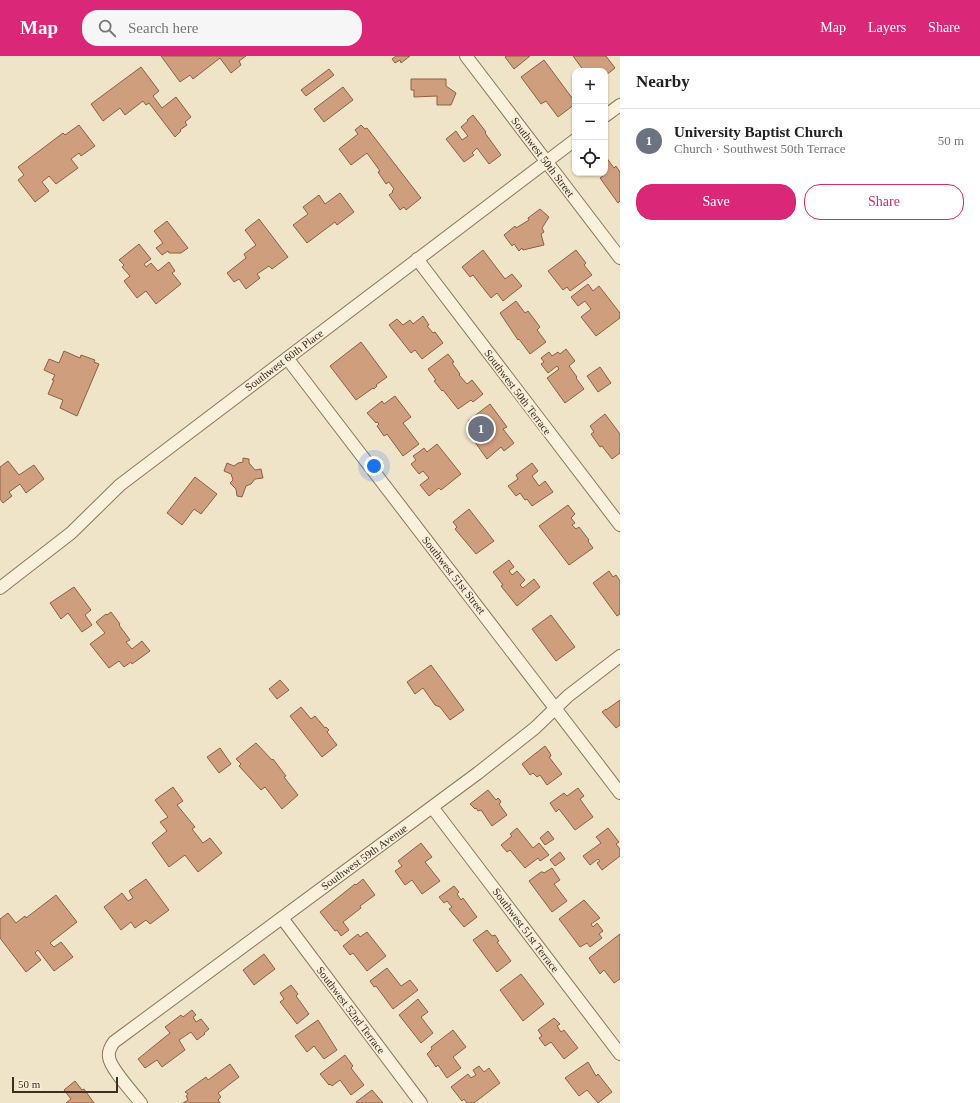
<!DOCTYPE html>
<meta charset="utf-8">
<style>
body{margin:0;font-family:Georgia,serif;background:#f6f6f6;color:#222}
.controls{position:absolute;right:12px;top:12px;display:grid;overflow:hidden;border-radius:8px;box-shadow:0 1px 3px #0004}
.controls button{width:36px;height:36px;display:grid;place-items:center;padding:0;border:0;border-bottom:1px solid #e0e0e0;background:#fff;color:#222;font:20px sans-serif}
.scale{position:absolute;left:12px;bottom:10px;width:106px;box-sizing:border-box;padding-left:4px;border:2px solid #3d2e20;border-top:0;font-size:11px;line-height:14px;white-space:nowrap;color:#3d2e20;-webkit-text-stroke:3px #f7eed8;paint-order:stroke}
.you{position:absolute;left:374px;top:410px;width:14px;height:14px;margin:-10px;border:3px solid #fff;border-radius:50%;background:#1a73e8;box-shadow:0 0 0 6px #1a73e833}
.badge{display:grid;place-items:center;width:26px;height:26px;border-radius:50%;background:#db2777;color:#fff;font-size:13px;font-weight:700}
.pin{position:absolute;translate:-50% -50%;border:2px solid #fff;box-shadow:0 1px 4px #0006}
.list{margin:0;padding:0;list-style:none}
h2{display:flex;justify-content:space-between;align-items:center;height:52px;margin:0;padding:0 16px;font-size:17px}
h2 small{font-size:13px;font-weight:400;color:#767676}
.list li{display:grid;grid-template-columns:26px 1fr auto;gap:12px;align-items:center;box-sizing:border-box;height:64px;padding:0 16px;border-top:1px solid #e0e0e0}
.list b{display:block;font-size:15px;white-space:nowrap}
.list p{margin:0;font-size:13px;white-space:nowrap;color:#767676}
.list em{font-size:13px;font-style:normal;color:#767676}
.actions{display:flex;gap:8px;padding:12px 16px}
.actions a{flex:1;padding:9px 0;border:1px solid #db2777;border-radius:16px;text-align:center;font-size:14px;color:#db2777}
.actions .main{background:#db2777;color:#fff}
.icon{flex:none;width:22px;height:22px;fill:none;stroke:currentColor;stroke-width:2;stroke-linecap:round;stroke-linejoin:round}
.map{position:relative;flex:none;width:620px;height:1047px;overflow:hidden}
header{display:flex;align-items:center;gap:24px;box-sizing:border-box;height:56px;padding:0 20px;background:#db2777;color:#fff}
header strong{font-size:19px}
nav{display:flex;gap:22px;margin-inline-start:auto;font-size:14px}
.search{width:280px;height:36px;background:#f6f6f6;display:flex;align-items:center;gap:10px;box-sizing:border-box;padding:0 14px;border-radius:16px;color:#767676;font-size:15px}
main{display:flex}
aside{flex:1;background:#fff}
.map>svg:first-child{display:block}
.building{fill:#cf9f7d;stroke:#8d5f41}
.lines{fill:none;stroke-linecap:round;stroke-linejoin:round}
.minor-casing{stroke:#8d765c;stroke-width:14}
.minor{stroke:#faf1dc;stroke-width:12}
.labels{text-anchor:middle;dominant-baseline:central;stroke-width:3.5;stroke-linejoin:round;paint-order:stroke}
.street-label{font-size:11px;fill:#3d2e20;stroke:#f7eed8}
</style>
<header>
<strong>Map</strong>
<div class="search"><svg class="icon" aria-label="search" viewBox="0 0 24 24"><circle cx="10" cy="10" r="6"/><path d="M15 15l6 6"/></svg>Search here</div>
<nav><a>Map</a><a>Layers</a><a>Share</a></nav>
</header>
<main>
<div class="map">
<svg width="620" height="1047" viewBox="0 0 620 1047">
<rect width="100%" height="100%" fill="#f0e4c8"/>
<path class="building" d="M161,0H246L239,5L241,9L231,17L220,2L193,23L190,19L180,26Z
M396,0H410L401,7L400,4L395,7L392,3Z
M506,0H530L514,13L505,1Z
M573,0H606L615,12L605,20V15H584Z
M544,4L575,46V48L558,61L546,45L541,48L521,21Z
M141,11L159,35L153,40L162,52L176,41L191,61L185,66L187,69L180,74L181,75L175,81L149,47L146,49L143,45L125,59L120,52L103,65L91,48Z
M329,13L334,19L306,40L301,34Z
M411,23H446V30L456,37L451,49H437V40L414,41V34H411Z
M343,31L353,44L324,66L314,53Z
M473,59L486,76L485,77L501,99L489,108L477,92L472,97L474,99L464,106L446,83L456,75L462,84L468,80L461,71L468,65L467,64Z
M79,69L95,90L81,100L79,97L71,103L78,112L56,128L49,120L42,126L49,135L35,146L18,124L24,119L18,111L63,77L65,79Z
M361,69L365,73L367,72L421,142L406,154L404,151L400,154L389,139L393,136L392,135L394,133L389,126L386,128L378,116L380,115L367,97L351,109L339,93L358,78L355,74Z
M605,101H606L614,112L616,110L620,116V145L618,147L600,122L603,120L601,117L598,120L596,117H605Z
M340,137L354,156L337,169L335,166L307,187L293,169L308,158L303,151L319,139L325,148Z
M540,153L549,161L542,172L544,176L541,178L544,189L523,194L522,192L519,195L514,188L512,190L504,179L515,170L516,172L529,164L528,162Z
M259,163L288,201L272,213L269,210L257,218L260,222L246,233L239,223L234,226L227,217L246,202L244,198L256,189L245,174Z
M167,165L188,192L181,197H169L168,195L162,199L156,192L163,187L154,175Z
M139,188L151,203L144,208L146,211L151,207L158,215L169,206L175,215L172,217L181,228L156,248L146,235L137,242L124,225L130,220L122,211L124,209L119,204Z
M483,194L505,223L512,218L522,230L503,245L497,237L491,242L473,219L470,221L462,211Z
M576,194L586,207L584,209L592,219L570,235L567,231L563,234L548,215Z
M588,228L593,235L599,230L620,257V262L596,280L581,261L591,253L585,245L578,250L571,241Z
M516,245L525,257L528,255L540,271L537,274L546,286L530,298L519,283L518,284L500,257Z
M423,260L429,269L427,270L433,277L435,276L443,287L422,303L415,294L411,297L389,269L397,263L403,269L410,264L413,268Z
M361,286L387,321L376,329L377,330L374,333L373,332L356,344L330,310Z
M566,293L575,305L569,310L577,321L576,322L584,333L565,347L547,322L559,313L557,310L548,317L541,308L544,306L541,302L549,296L552,300L558,296L560,298Z
M64,295L80,302L81,299L95,304L94,306L99,308L77,360L60,352L63,344L48,338L54,324H52L55,319L44,314L49,303L59,307Z
M448,298L454,306L452,307L460,318L459,319L467,328L472,324L483,338L473,346L471,344L458,353L443,334L442,335L434,325L436,324L428,313Z
M600,311L611,327L598,336L587,320Z
M395,340L411,361L403,367L419,388L403,400L387,378L384,380L377,370L379,368L377,366L376,367L367,357L382,345L384,348Z
M490,348L507,371L503,373L514,387L504,395L501,391L487,403L475,386L481,382L468,365Z
M605,358L620,378V397L612,403L602,390L600,391L591,378L594,376L590,370Z
M437,388L461,418L441,434L439,432L429,440L420,429L429,422L423,415L419,418L411,408L416,404L413,400L419,396L424,392L427,396Z
M243,402L249,403V407L255,414L261,413L263,422L255,423L251,428L246,430L242,441L237,440L236,433L230,427L233,424L231,418L224,415L227,407L234,410L238,407L243,406Z
M8,405L19,419L34,409L44,423L26,437L20,428L9,436L12,440L3,447L0,443V411Z
M532,407L538,415L532,420L539,430L545,425L553,436L532,450L527,443L525,444L520,437L516,440L508,430L518,423L516,419Z
M195,421L217,438L201,458L194,453L182,469L167,457Z
M568,449L575,458L571,462L575,467L572,469L576,473L579,471L589,484L588,485L593,492L569,509L539,470Z
M469,453L494,485L476,498L455,473L457,471L453,466Z
M509,504L514,511L509,515L512,519L517,515L525,524L520,529L523,532L534,523L540,531L517,550L501,530L503,529L493,516Z
M609,515L613,521L616,519L620,525V558L617,560L593,527Z
M74,531L91,554L85,559L92,569L82,576L68,557L61,563L50,547Z
M111,556L120,568L119,569L130,584L126,586L132,593L142,585L150,595L132,608L131,606L124,611L119,605L109,612L90,588L105,577L96,566L106,558L107,559Z
M551,559L575,591L556,605L532,573Z
M431,609L464,654L450,664L440,651L435,649L423,632L415,638L407,626Z
M280,624L289,634L277,643L269,633Z
M620,644V669L616,672L602,656L606,653V654Z
M301,651L311,663L315,660L325,672L326,671L329,674L327,676L337,689L322,701L290,660Z
M256,687L272,704L273,703L286,720L284,721L298,739L282,753L265,731L261,734L239,710L241,708L236,703Z
M545,690L550,697L551,700L549,701L562,718L547,729L540,719L537,721L533,717L530,719L522,708Z
M220,692L231,708L219,717L207,701Z
M173,731L183,745L177,749L195,771L192,773L203,787L210,782L222,797L198,816L185,799L169,811L152,787L167,775L160,766L168,761L155,744Z
M578,732L584,740L580,743L593,761L578,772L575,774L559,753L556,756L550,747L564,737L567,740Z
M488,734L496,744L498,742L500,744L501,746L499,748L507,759L492,770L481,754L478,755L476,752L475,753L470,748Z
M517,772L533,792L539,787L549,799L540,805L538,802L525,812L510,794L507,796L501,789L512,780L510,778Z
M608,772L619,786L616,788L620,793V800L602,814L597,807L600,805L598,803L590,809L583,800L601,787L596,781Z
M548,775L554,783L545,789L540,782Z
M421,787L432,801L425,806L440,825L422,838L412,824L405,829L395,815L402,810L398,805Z
M560,796L565,803L555,810L550,804Z
M552,812L560,824L554,828L567,845L552,856L529,825L541,816H543L544,817Z
M146,823L169,854L150,868L146,864L135,872L131,866L121,874L104,851L122,837L128,845L133,842L129,835Z
M363,823L375,839L360,850L361,852L343,866L349,874L341,880L337,874L335,875L320,856L355,828L356,829Z
M454,830L459,836L457,838L461,844L463,842L477,861L464,871L449,853L452,851L447,845L444,847L439,841Z
M56,839L77,866L50,887L54,891L61,886L73,901L54,915L38,894L35,897L41,904L26,916L0,882V863L8,857L16,867L25,860L26,862Z
M584,844L600,862L591,868L593,871L597,867L603,875L599,878L602,882L590,891L587,887L580,891L559,863Z
M487,874L492,880L495,879L499,885L497,886L511,905L497,916L473,884Z
M367,876L386,900L367,915L353,897L350,899L343,890L358,878L360,881Z
M620,878V923L614,927L604,914L600,918L589,902Z
M264,898L275,913L254,929L243,914Z
M387,912L401,930L410,924L418,934L393,953L376,930L374,931L370,925Z
M521,918L544,948L523,965L500,934Z
M291,929L298,938L296,940L309,958L297,968L280,946L284,943L280,937Z
M418,943L428,956L421,961L433,977L421,987L399,959Z
M192,954L196,959L193,961L196,966L201,963L209,973L204,977L205,978L197,984L191,976L179,984L185,994L162,1011L157,1004L145,1012L138,1003L170,977L165,971L181,959L183,961Z
M554,962L560,968L557,970L561,976L564,974L578,992L564,1003L551,986L545,990L539,982L542,980L538,974Z
M318,964L337,994L324,1003L314,990L307,996L295,980Z
M453,974L466,991L453,1001L461,1012L447,1022L438,1009L436,1011L427,998L432,993L431,991Z
M345,999L353,1010L351,1012L364,1029L351,1039L340,1024L332,1030L330,1028L329,1029L320,1018Z
M588,1006L596,1020L598,1018L612,1036L598,1047L587,1034L579,1040L565,1022Z
M230,1008L239,1021L218,1037L221,1041L218,1044L220,1047H183L188,1044L186,1040L188,1038L185,1036L206,1021L208,1024Z
M479,1010L484,1016L489,1012L500,1027L474,1047H467L464,1043L462,1045L451,1031L468,1018L471,1022L476,1019L473,1014Z
M75,1025L82,1034L84,1033L94,1047H66L71,1043L64,1034Z
M372,1034L383,1047H357L356,1046Z"/>
<g class="lines">
<g class="minor-casing">
<path id="minor" d="M466,0L620,202
M605,60L620,49
M417,203L620,469
M287,302L620,737
M0,532L71,477L120,429L575,84
M432,751L620,998
M282,862L421,1047
M141,1047C133,1037 110,1012 109,1001C108,995 111,990 114,986L478,717L535,672L568,640L620,600"/>
</g>
<use href="#minor" class="minor"/>
</g>
<g class="labels">
<g class="street-label">
<text transform="translate(543 101) rotate(53)">Southwest 50th Street</text>
<text transform="translate(284 304) rotate(-37)">Southwest 60th Place</text>
<text transform="translate(518 336) rotate(53)">Southwest 50th Terrace</text>
<text transform="translate(454 519) rotate(52)">Southwest 51st Street</text>
<text transform="translate(364 801) rotate(-36)">Southwest 59th Avenue</text>
<text transform="translate(526 874) rotate(53)">Southwest 51st Terrace</text>
<text transform="translate(351 954) rotate(53)">Southwest 52nd Terrace</text>
</g>
</g>
</svg>
<div class="controls">
<button>+</button>
<button>−</button>
<button><svg class="icon" aria-label="locate" viewBox="0 0 24 24"><circle cx="12" cy="12" r="6"/><path d="M12 2v4M12 18v4M2 12h4M18 12h4"/></svg></button>
</div>
<div class="scale">50 m</div>
<div class="you"></div>
<div class="pin badge" style="left:481px;top:373px;background:#6b7280">1</div>
</div>
<aside>
<h2>Nearby<small></small></h2>
<ul class="list">
<li><span class="badge" style="background:#6b7280">1</span><div><b>University Baptist Church</b><p>Church · Southwest 50th Terrace</p></div><em>50 m</em></li>
</ul>
<div class="actions"><a class="main">Save</a><a>Share</a></div>
</aside>
</main>
